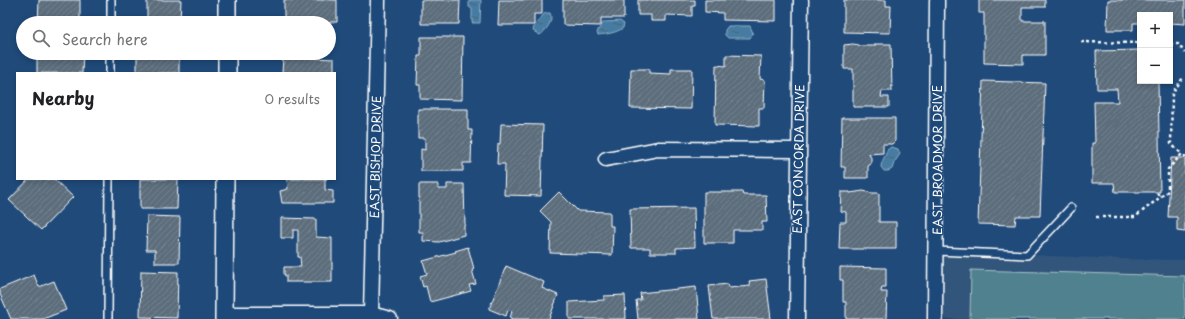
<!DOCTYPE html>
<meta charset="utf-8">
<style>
body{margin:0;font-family:"Playpen Sans",sans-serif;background:#f2f2f2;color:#202124}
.controls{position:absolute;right:12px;top:12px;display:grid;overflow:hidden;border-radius:0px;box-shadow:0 2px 6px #0003}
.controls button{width:36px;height:36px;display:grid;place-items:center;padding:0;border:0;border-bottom:1px solid #e0e0e0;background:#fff;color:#202124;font:20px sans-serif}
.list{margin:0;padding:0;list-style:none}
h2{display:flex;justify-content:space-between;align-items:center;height:52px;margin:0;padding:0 16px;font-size:17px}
h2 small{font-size:13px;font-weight:400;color:#757577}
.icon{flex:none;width:22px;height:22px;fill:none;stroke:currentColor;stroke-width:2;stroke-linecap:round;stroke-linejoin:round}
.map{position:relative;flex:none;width:1185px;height:319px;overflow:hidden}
.search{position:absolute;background:#fff;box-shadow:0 2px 6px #0003;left:16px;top:16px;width:320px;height:44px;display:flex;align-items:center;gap:10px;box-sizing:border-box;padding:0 14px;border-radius:22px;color:#757577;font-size:15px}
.panel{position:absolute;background:#fff;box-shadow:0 2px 6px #0003;left:16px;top:72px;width:320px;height:108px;border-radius:0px}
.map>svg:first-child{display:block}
.built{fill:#31547b}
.grass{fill:#50828e;stroke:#a8c0c6}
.water{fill:url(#water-ripples);stroke:#90b0c7}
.building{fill:url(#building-hatch);stroke:#fff}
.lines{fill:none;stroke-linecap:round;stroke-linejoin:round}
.service-casing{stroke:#fff;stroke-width:10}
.minor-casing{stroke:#fff;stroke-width:17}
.tertiary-casing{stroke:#fff;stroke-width:20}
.path{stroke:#fff;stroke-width:2.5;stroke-dasharray:3 3;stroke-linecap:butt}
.service{stroke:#1f4a7a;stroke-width:7}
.minor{stroke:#1f4a7a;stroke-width:14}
.tertiary{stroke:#1f4a7a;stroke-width:17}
.labels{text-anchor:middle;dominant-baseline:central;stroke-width:3;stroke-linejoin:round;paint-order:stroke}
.street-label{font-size:12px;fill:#fff;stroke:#1f4a7a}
</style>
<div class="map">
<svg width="1185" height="319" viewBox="0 0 1185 319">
<defs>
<pattern id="water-ripples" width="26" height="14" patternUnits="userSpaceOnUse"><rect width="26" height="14" fill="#467ca2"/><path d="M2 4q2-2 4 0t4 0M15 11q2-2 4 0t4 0" fill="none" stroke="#496477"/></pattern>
<pattern id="building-hatch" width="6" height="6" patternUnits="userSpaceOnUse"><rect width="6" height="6" fill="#5b6d7c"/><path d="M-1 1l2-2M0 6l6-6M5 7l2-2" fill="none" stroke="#748390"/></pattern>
</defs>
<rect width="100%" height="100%" fill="#1f4a7a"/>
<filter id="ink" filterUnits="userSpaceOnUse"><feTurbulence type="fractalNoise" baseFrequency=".025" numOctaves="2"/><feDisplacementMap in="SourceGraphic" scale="8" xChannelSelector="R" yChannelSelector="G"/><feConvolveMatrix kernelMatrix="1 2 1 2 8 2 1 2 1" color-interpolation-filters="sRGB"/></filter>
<g filter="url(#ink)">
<path class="built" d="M936,251L1121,259L1185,260V319H935Z"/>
<path class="grass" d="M971,270L1185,276V319H970Z"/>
<path class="water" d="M469,0H481L480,23H472V9L469,7Z
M545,13H550C554,20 546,31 540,35L533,31L534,26Z
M620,21L624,24L623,28C616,33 607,34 598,35L597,33L598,30L604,22Z
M728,26H750L753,33L750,38H728L725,35V30Z
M891,147L898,149L900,154L894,163L892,169L888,171H884L881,167C881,161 886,156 887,150Z"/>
<path class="building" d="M39,0H80V23H38Z
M147,0H181L180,23H147Z
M284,0H337V22H330V43H329V23H284Z
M421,0H460L459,24H421Z
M499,0H542V14H534V25H498Z
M563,0H624V18H601V26L563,25Z
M638,0H695V6H692V16L666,15V21H651V15H638Z
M705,0H776V21L723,20V13L705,12Z
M844,0H886V6H891L890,33L844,32Z
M979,0H1045V7H1022V21H1045V55H1023V64L984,63V13H979Z
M1108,0H1185V24L1170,23V15H1140V23H1133V30H1107Z
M421,37H463L462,100L420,99V85H417L418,56H421Z
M853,44L859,45V46H875V44H891L892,91H882L881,97H889V107H853V69H844V45Z
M1140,50V81H1158L1160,192H1115L1114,183H1092V143H1095L1094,102H1118L1117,89H1097L1096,51Z
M37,53H83L82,73H37Z
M137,53L179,54V73H137Z
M726,55L761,56L760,79L765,80L764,108H759V126L715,125L716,65L726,66Z
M293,57L334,59V73H282L283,58H293Z
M631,69H649V73L671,74V69H692L691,109L630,108Z
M983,81L1045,83L1040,216H1016L1015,225L978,224Z
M418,109H468V130H472L471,163H463V171H421V149L425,150V138H418Z
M842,118H895V141L892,144H883V153L868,154L871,157V164L868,166V178H845V167H841Z
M501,124L543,125L541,196L504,195L505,164H497L498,144H500Z
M1171,158H1185V232L1177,231V217H1168Z
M29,179H54L73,197L41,230L9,200Z
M140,179H178L177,209H140Z
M287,179H327H325V190L333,191V203H282L280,191L288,189Z
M419,184H438V189H447V184H464L465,225H464V235L439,242L423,241V232H419Z
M863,191L872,193H879V222H896V249H839L840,222H846V212L840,211L841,192H850V193Z
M559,192L578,211L610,212V226H613L612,255L550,253L551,222L540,211Z
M704,192H742L743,195H766L767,222H762V230H733V243H704Z
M694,208L695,247L676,248V253H650V248H631L630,209Z
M147,216L180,217L179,263H155V250H146Z
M281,218L316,219V237L332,238V282H286V275H284V267H301L300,257H298V230H293V238H281Z
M468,247L474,269L472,270L476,284L469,285L471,291L430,302L426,286L423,287L420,276L427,274L423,261L456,252L455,251Z
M506,266L544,282L542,288L558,295L549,319H513L510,318L512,311L508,310L506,316L489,309Z
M840,267L886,268V287H882L881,292H887L886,319H846V302H843V280H840Z
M141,271L178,272L177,318L140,317Z
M34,275L39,287L54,281L66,310L43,319H11L0,294V289Z
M766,279L771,319H713L709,286L728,284L729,288L750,286L749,281Z
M696,287L699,319H638L636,300H641L640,293Z
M625,295L626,319H569V302L604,300V296Z"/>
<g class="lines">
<g class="service-casing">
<path id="service" d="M111,23V0
M110,73V53
M936,251L1027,255L1071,208
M108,319L109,179"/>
</g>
<g class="minor-casing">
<path id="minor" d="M606,159L658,149L798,150
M224,314H371L390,319
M371,314L378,0
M797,319L801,0
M935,319L937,0"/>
</g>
<g class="tertiary-casing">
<path id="tertiary" d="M227,23V0
M227,73V53
M224,319L225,179"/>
</g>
<path class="path" d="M1081,42L1140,43
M1170,44H1178L1185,53
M1185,155V160
M1157,193L1160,197
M1096,217H1135L1168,191V169L1182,154L1171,144L1172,93L1183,78H1185"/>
<use href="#service" class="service"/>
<use href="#minor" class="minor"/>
<use href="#tertiary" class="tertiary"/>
</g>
</g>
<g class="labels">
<g class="street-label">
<text transform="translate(375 157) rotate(-89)">EAST BISHOP DRIVE</text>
<text transform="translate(798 159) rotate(-89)">EAST CONCORDA DRIVE</text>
<text transform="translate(937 160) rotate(-90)">EAST BROADMOR DRIVE</text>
</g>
</g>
</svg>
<div class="controls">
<button>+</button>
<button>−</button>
</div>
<div class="search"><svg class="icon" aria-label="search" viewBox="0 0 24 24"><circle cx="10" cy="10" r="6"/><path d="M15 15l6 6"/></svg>Search here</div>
<section class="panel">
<h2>Nearby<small>0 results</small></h2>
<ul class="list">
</ul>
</section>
</div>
